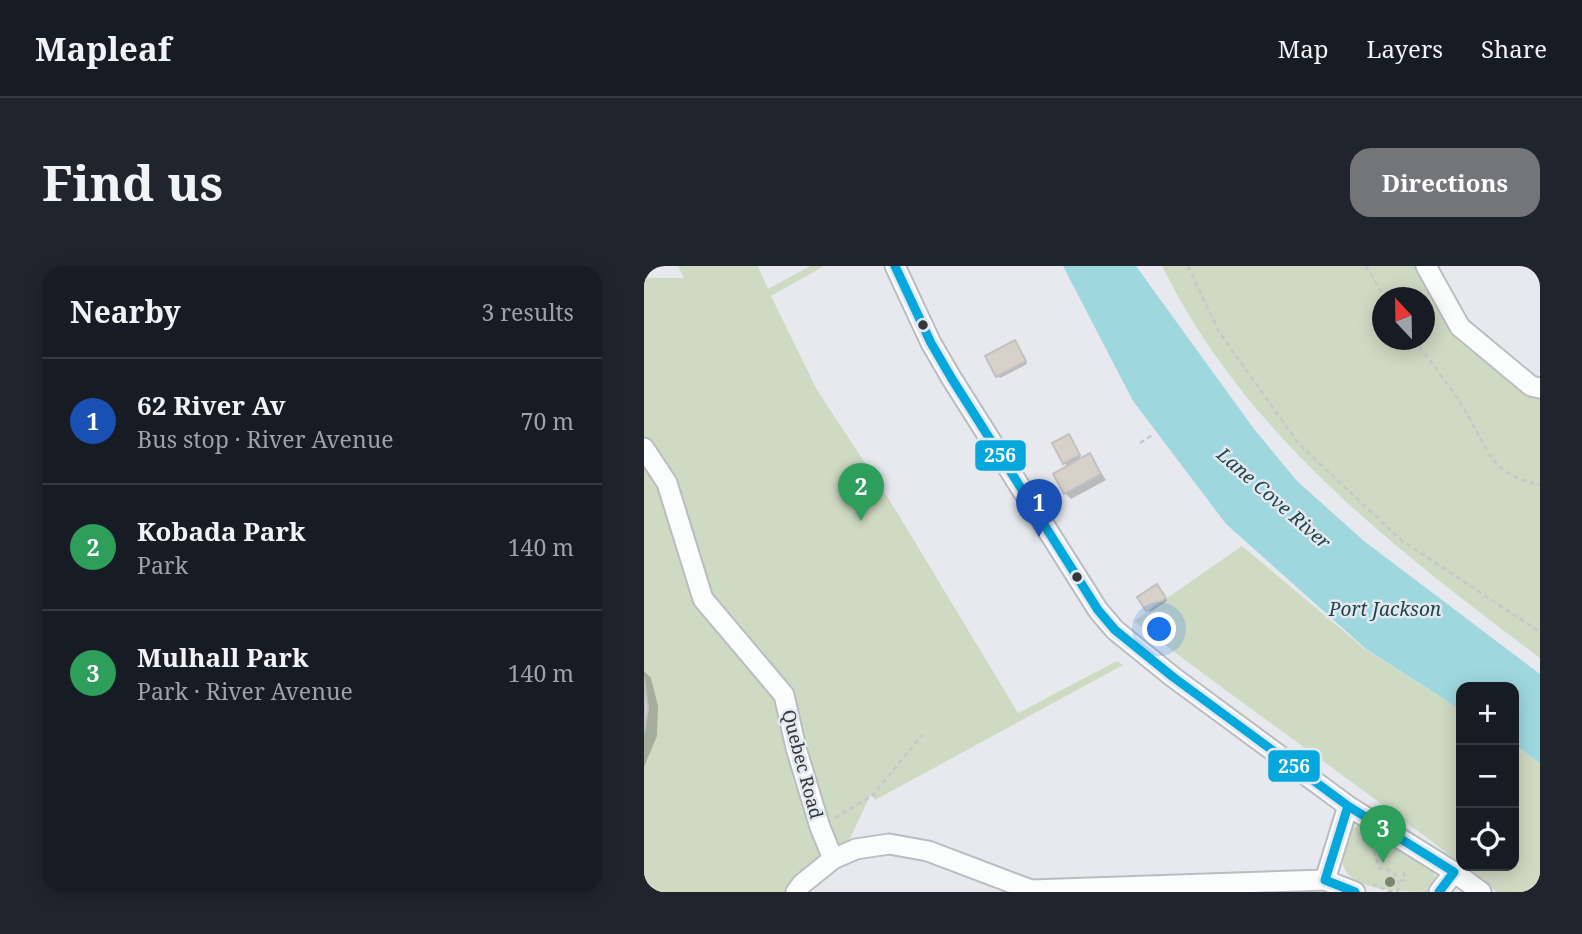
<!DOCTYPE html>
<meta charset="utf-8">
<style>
body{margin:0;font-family:"Noto Serif",serif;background:#20242c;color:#f1f3f6}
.controls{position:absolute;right:21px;bottom:21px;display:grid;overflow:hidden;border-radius:14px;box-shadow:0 4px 18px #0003}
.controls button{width:63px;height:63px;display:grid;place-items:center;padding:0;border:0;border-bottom:2px solid #363941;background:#171b24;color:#f1f3f6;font:35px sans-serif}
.compass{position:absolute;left:728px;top:21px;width:63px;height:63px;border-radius:50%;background:#171b24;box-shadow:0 4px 18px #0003;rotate:338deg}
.you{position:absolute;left:516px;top:364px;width:24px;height:24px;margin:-18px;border:5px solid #fff;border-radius:50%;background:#1a73e8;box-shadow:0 0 0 10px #1a73e833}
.badge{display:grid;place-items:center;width:46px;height:46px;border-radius:50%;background:#737578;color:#fff;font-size:23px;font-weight:700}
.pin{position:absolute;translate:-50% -58px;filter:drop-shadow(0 2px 4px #0008)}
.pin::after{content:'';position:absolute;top:37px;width:24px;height:21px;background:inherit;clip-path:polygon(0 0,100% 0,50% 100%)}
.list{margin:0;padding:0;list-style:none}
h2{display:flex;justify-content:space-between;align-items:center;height:91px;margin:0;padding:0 28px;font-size:30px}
h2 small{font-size:23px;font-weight:400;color:#9ea1a6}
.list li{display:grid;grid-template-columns:46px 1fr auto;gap:21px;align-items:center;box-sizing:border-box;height:126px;padding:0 28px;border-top:2px solid #363941}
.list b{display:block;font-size:26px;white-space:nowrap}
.list p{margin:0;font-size:23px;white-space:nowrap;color:#9ea1a6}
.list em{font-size:23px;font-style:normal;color:#9ea1a6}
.icon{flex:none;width:38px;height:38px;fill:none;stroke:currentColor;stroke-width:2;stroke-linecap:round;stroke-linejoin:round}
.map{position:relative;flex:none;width:896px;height:626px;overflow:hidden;border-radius:21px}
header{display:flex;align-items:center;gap:42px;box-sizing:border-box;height:98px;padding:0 35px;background:#171b24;border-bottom:2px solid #363941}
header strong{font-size:33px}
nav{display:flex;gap:38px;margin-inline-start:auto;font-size:24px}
.intro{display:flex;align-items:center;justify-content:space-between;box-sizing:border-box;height:168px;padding:0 42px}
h1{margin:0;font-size:49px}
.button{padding:18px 32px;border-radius:21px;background:#737578;color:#fff;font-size:24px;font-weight:700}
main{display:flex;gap:42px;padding:0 42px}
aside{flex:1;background:#171b24;border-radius:21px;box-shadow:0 4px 18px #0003}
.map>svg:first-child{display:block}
.green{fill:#cfdac3;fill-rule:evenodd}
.water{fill:#9ed8de}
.shadow{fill:#0003}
.building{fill:#d7d1c9;stroke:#c2c1c2;stroke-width:2}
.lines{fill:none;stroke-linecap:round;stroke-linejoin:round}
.minor-casing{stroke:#bbbcc0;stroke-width:23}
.path{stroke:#c7c8c9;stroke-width:2.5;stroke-dasharray:5 3.5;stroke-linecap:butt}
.minor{stroke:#fbfcfc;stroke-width:19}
.bus-1-casing{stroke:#e4e8f1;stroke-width:14}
.bus-1{stroke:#05a8dd;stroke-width:9}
.tree{fill:#7c846f}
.bus-dot{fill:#353639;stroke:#e4e8f1;stroke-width:2.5}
.labels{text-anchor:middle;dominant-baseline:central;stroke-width:5;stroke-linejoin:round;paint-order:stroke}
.street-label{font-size:18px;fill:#353639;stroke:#e4e8f1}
.water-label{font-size:19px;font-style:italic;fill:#1e4548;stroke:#e4e8f1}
.line-badge{stroke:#e4e8f1;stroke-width:2.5}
.badge-label{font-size:19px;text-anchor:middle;font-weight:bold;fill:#fff}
</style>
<header>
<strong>Mapleaf</strong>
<nav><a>Map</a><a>Layers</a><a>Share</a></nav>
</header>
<div class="intro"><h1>Find us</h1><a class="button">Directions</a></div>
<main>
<aside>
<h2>Nearby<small>3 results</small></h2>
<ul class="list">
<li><span class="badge" style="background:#1a4fb4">1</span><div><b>62 River Av</b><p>Bus stop · River Avenue</p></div><em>70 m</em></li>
<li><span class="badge" style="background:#2e9e5b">2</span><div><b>Kobada Park</b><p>Park</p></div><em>140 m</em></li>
<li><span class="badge" style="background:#2e9e5b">3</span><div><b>Mulhall Park</b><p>Park · River Avenue</p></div><em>140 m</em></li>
</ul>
</aside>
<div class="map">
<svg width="896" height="626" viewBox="0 0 896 626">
<rect width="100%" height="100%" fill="#e7e9ee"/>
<path class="green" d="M34,0H114L124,23L166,0H180L127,30L173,124L248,238L374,447L473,395L479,399L231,534L227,528L203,579L148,626H0V12H40Z
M518,0H782L816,61L896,122V392C748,280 603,171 518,0ZM738,32H780V74H738Z
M598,280L721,383L817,444V598C710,515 597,438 490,355Z
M870,478L896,497V626H853L819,600H870Z
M716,558L788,602L792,613L788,626C763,626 695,626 699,592C699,583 705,573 706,564Z"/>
<path class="water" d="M419,0H492L610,163L653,215L720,275L896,408V497L870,478V421H817V444L722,383L582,258L489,135Z"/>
<path class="shadow" d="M373,79L383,98L356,112L354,110Z
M427,172L438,194L446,190L462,214L427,233L421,227L425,201L420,197Z
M515,322L523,335L506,346L504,344Z
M0,405L7,412L14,440L13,470L0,501Z"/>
<path class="building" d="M371,74L382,95L352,111L341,90Z
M425,168L436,189L419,198L408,177Z
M446,187L457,208L420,228L409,208Z
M513,318L522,332L502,345L493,331Z
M0,411L4,443L0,467Z"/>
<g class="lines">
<g class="minor-casing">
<path id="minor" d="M251,0L287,77L308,113L454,344L471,364L529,411L704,540L810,606L837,626
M782,0L816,61L887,120L896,122
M0,182L23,217L59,333L140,429L152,482L176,561L189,593
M681,614L704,540
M152,626L158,618L189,593L212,583L245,578L284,585L387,624L681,614L711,626
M795,626L810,606"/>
</g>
<path class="path" d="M544,0L575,66L655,178L757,274L896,366
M722,0L741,32
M770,74C788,97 806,120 822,146C846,186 845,207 896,219
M496,177L510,168
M191,552L229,529L278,469
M718,573L729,581L735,602L750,606L756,621L753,625H744L724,616
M756,615L761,614L760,605"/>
<use href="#minor" class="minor"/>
<g class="bus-1-casing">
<path id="bus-1" d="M251,0L287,77L308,113L454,344L471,364L529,411L704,540L810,606L795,626
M704,540L681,614L711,626"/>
</g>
<use href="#bus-1" class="bus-1"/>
</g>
<circle class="tree" cx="746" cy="616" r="5"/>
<g class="bus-dot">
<circle cx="279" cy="59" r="6"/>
<circle cx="433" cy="311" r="6"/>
</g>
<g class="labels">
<g class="street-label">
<text transform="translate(159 498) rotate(75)">Quebec Road</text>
</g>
<g class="water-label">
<text transform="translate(630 232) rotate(41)">Lane Cove River</text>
<text x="741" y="343">Port Jackson</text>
</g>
</g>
<g class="line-badge">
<rect x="330" y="173" width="53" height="33" rx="7" fill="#05a8dd"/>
<rect x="623" y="483" width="54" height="34" rx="7" fill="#05a8dd"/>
</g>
<g class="badge-label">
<text x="356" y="196">256</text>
<text x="650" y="507">256</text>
</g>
</svg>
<div class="controls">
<button>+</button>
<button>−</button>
<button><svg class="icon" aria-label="locate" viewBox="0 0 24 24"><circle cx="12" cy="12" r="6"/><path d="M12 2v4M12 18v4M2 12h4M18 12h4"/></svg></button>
</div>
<svg class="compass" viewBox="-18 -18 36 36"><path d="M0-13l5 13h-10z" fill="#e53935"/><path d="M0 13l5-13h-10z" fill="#9ea1a6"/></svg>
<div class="you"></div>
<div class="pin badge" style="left:395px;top:271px;background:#1a4fb4">1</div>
<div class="pin badge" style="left:217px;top:255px;background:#2e9e5b">2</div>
<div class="pin badge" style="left:739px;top:597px;background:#2e9e5b">3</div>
</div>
</main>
